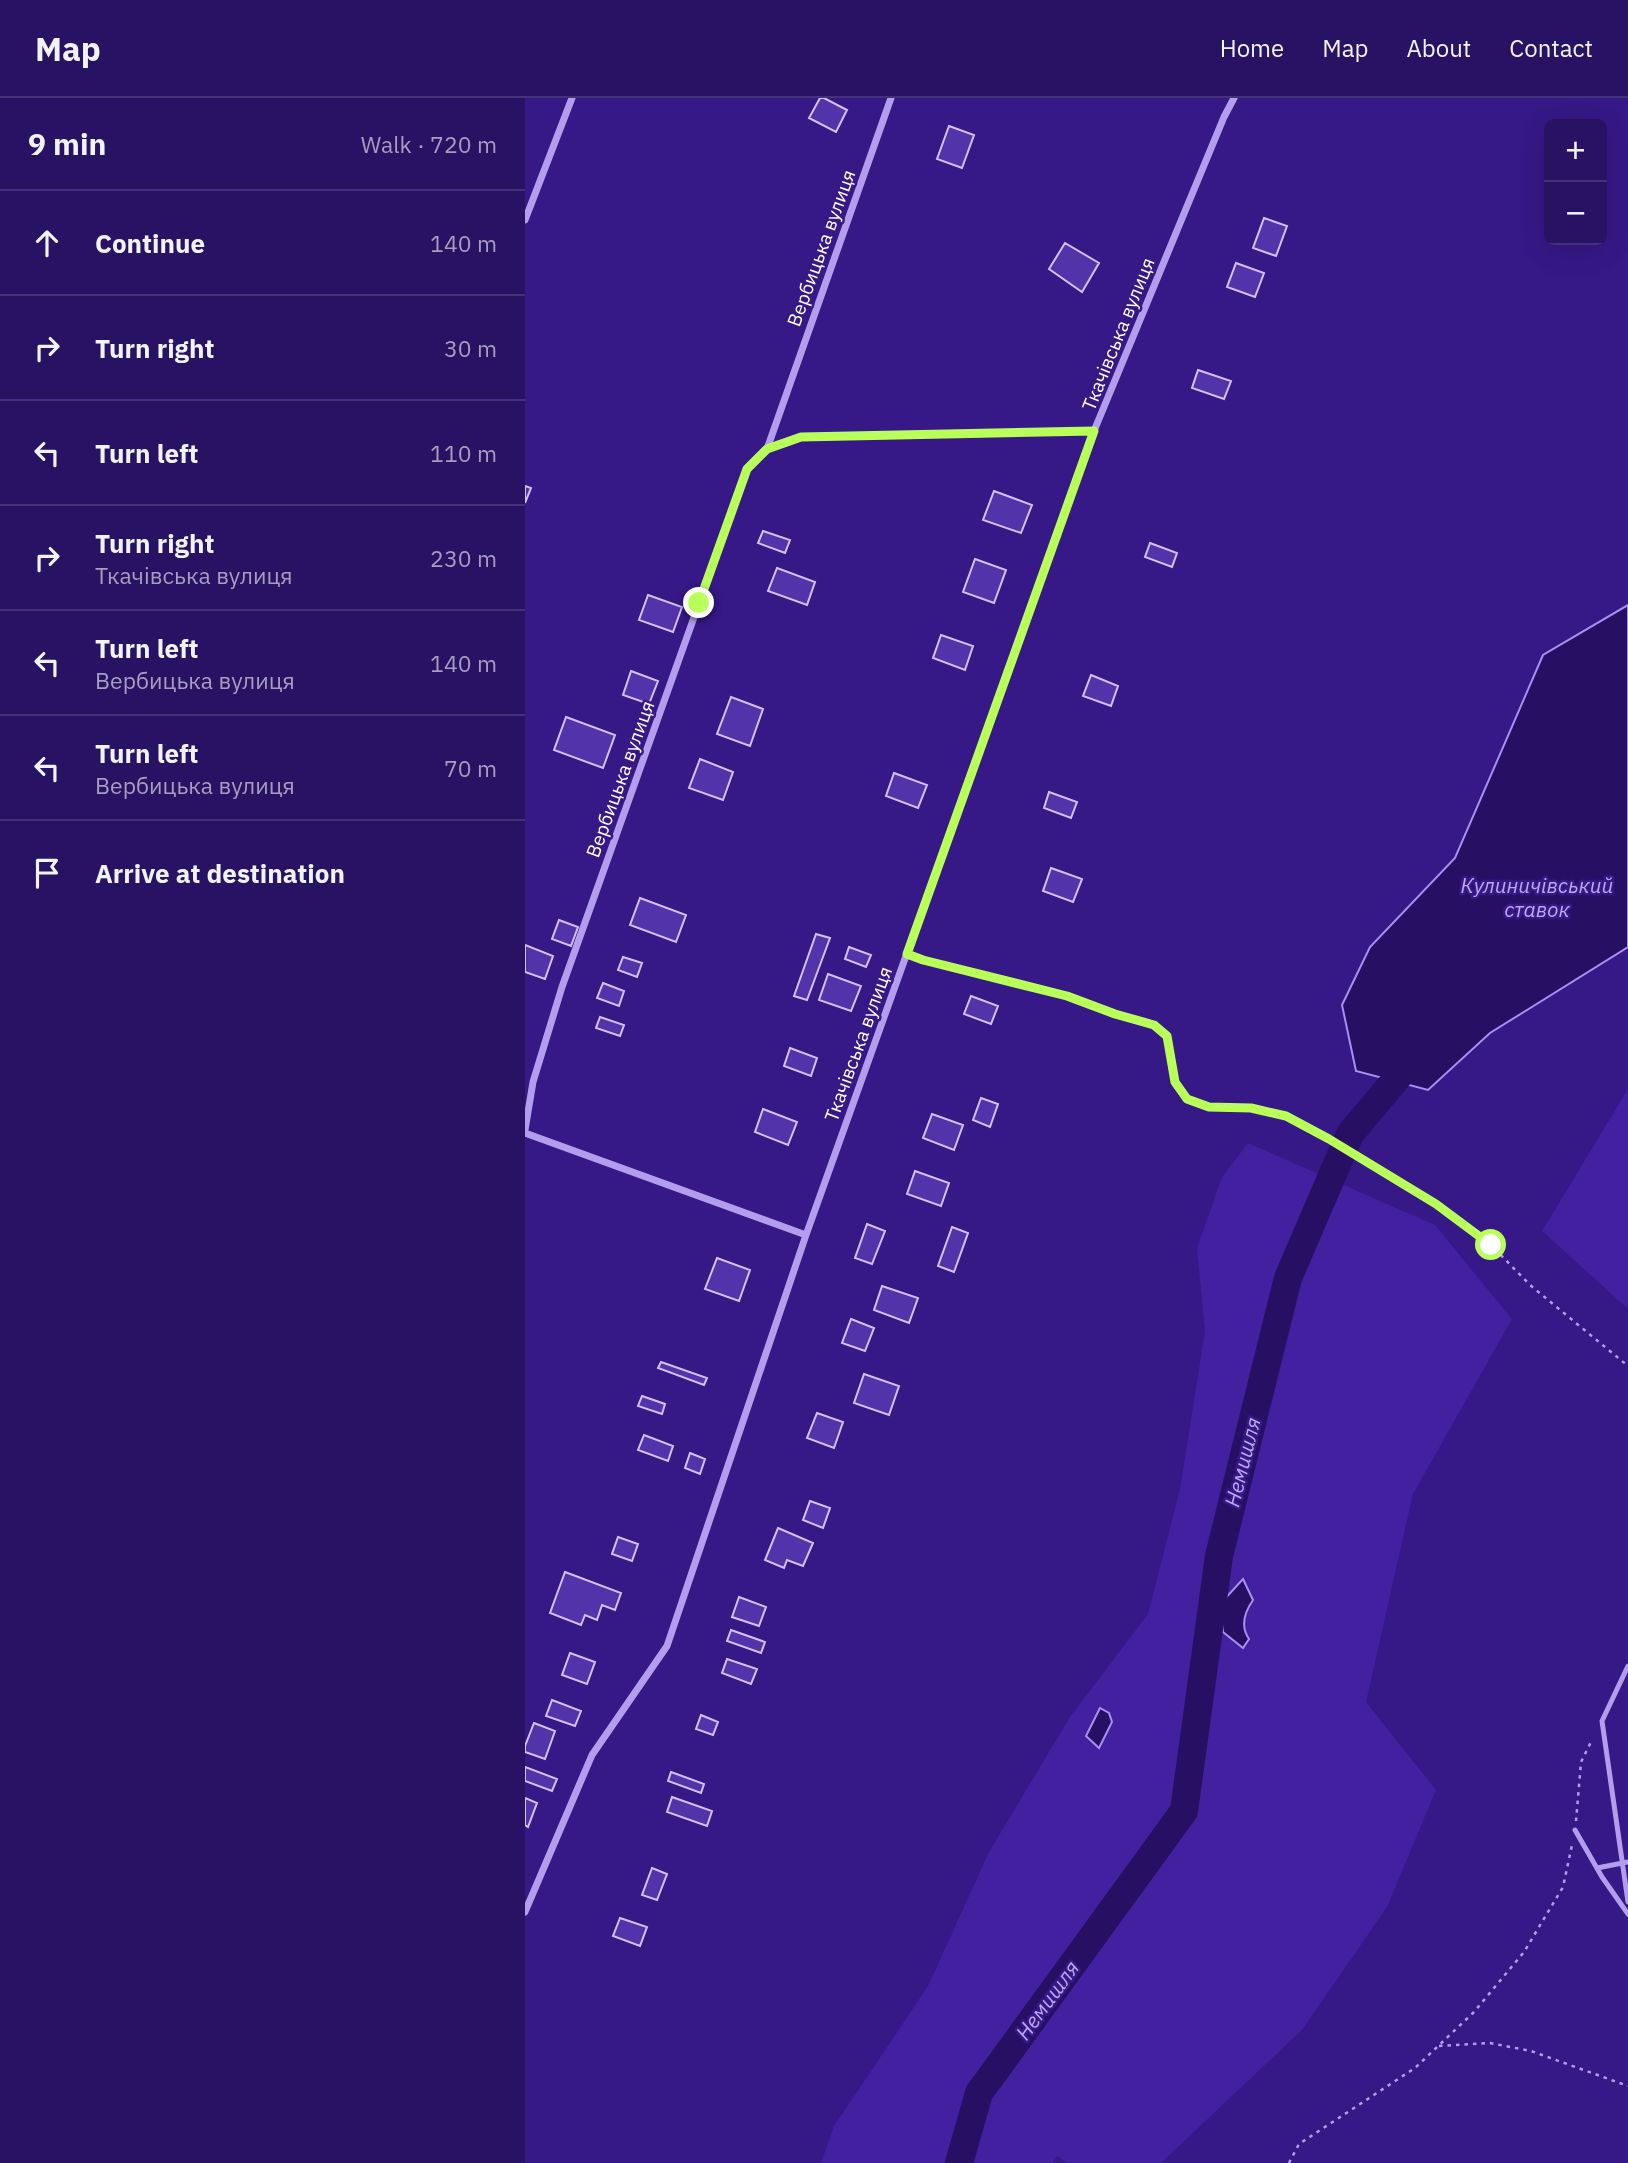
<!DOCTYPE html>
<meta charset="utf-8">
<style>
body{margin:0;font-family:"IBM Plex Sans",sans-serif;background:#301b6a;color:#f1f3f6}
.controls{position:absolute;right:21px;top:21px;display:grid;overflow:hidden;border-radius:10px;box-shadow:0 7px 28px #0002}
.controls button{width:63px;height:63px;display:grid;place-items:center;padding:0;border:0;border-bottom:2px solid #443278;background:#281264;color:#f1f3f6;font:35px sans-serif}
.stop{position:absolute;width:21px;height:21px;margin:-16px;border:5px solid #b9ff5a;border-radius:50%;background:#fff}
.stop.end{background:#b9ff5a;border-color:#fff;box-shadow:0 2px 7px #0008}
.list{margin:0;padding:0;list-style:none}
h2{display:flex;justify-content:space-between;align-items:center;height:91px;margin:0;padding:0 28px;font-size:30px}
h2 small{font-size:23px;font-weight:400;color:#a59ebf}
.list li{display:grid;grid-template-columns:46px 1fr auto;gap:21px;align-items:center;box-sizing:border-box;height:105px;padding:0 28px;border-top:2px solid #443278}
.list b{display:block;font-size:26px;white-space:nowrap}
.list p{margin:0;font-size:23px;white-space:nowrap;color:#a59ebf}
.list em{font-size:23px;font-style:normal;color:#a59ebf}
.icon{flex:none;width:38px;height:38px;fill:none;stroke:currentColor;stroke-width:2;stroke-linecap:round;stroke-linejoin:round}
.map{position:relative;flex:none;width:1103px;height:2065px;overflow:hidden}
header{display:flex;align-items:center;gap:42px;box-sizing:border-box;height:98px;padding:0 35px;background:#281264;border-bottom:2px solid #443278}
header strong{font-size:33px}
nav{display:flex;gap:38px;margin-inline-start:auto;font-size:24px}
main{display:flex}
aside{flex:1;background:#281264}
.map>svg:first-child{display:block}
.green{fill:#4220a0}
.water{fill:#270f64;stroke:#a890f0;stroke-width:2}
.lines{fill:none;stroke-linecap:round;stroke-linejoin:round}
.river{stroke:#270f64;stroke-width:28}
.building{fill:#5333aa;stroke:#d1c3fa;stroke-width:2}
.path{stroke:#b29eed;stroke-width:2.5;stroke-dasharray:3.5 5;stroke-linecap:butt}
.lane{stroke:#b29eed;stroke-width:5}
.street{stroke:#b29eed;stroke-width:7}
.route{stroke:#b9ff5a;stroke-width:9}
.labels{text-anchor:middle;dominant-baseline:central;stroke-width:5;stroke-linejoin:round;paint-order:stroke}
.street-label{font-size:19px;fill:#fff;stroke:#361886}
.water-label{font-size:21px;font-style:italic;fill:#bda9f5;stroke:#361886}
</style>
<header>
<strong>Map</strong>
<nav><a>Home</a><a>Map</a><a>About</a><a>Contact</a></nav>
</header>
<main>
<aside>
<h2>9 min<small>Walk · 720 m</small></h2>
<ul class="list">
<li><svg class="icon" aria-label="ahead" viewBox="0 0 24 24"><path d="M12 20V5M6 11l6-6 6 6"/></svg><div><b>Continue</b></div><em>140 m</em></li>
<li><svg class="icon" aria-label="right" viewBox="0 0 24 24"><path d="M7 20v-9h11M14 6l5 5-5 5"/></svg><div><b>Turn right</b></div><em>30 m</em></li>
<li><svg class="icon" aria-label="left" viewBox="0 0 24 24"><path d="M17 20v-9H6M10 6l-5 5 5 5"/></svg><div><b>Turn left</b></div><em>110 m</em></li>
<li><svg class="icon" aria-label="right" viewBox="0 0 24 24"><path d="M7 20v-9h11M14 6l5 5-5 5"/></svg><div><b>Turn right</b><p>Ткачівська вулиця</p></div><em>230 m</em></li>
<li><svg class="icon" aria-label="left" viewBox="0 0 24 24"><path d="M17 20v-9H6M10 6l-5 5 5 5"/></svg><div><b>Turn left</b><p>Вербицька вулиця</p></div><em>140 m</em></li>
<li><svg class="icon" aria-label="left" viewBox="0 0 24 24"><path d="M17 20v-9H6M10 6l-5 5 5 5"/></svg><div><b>Turn left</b><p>Вербицька вулиця</p></div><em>70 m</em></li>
<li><svg class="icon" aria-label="arrive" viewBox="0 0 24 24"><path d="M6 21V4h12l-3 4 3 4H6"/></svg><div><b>Arrive at destination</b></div></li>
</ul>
</aside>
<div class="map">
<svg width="1103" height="2065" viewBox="0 0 1103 2065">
<rect width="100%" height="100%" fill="#361886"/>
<path class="green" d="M1103,991V1211L1017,1133Z
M723,1045L910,1127L987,1221L888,1396L841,1604L911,1692L862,1809L777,1932L636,2065H543L532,2058L528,2065H296L309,2028L403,1888L464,1754L545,1619L623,1516L655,1391L680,1233L672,1150L697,1079Z"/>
<path class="water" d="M1103,507V849L965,935L903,992L831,973L817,907L845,849L930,760L1018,557Z
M718,1481L728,1502C719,1515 715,1528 724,1541L718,1550L698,1534L695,1506Z
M575,1610L584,1615L587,1624L574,1650L561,1638Z"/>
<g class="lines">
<path class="river" d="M434,2065L454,1995L659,1713L694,1458L763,1180L825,1036L894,954"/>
</g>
<path class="building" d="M295,0H299L322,12L311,34L284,20Z
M424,28L449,37L437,70L412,61Z
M739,120L762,128L751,158L728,150Z
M540,145L574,165L557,194L524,171Z
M711,165L739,175L730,199L702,189Z
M673,272L706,283L699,301L667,290Z
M0,388L6,390L0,405Z
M469,393L507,407L496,435L458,422Z
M238,433L265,442L260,455L233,445Z
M625,445L652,455L647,469L620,459Z
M450,461L481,472L469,505L438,494Z
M252,470L290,484L282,507L243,493Z
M123,497L157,509L148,534L114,522Z
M416,537L448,548L440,572L408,560Z
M106,573L133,583L124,606L98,597Z
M566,577L593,588L586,608L558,598Z
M206,599L238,611L225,648L192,636Z
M41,619L90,637L78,670L29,652Z
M175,661L208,674L198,702L164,690Z
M369,675L402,687L393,710L361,698Z
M524,694L552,704L546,720L519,710Z
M526,770L557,781L548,804L518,793Z
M115,800L161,817L151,844L105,827Z
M34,822L53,829L46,848L27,841Z
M291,836L305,840L282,902L269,898Z
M0,847L28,858L20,881L0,874Z
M324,849L346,857L341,869L320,861Z
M98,859L117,865L112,879L93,872Z
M303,876L336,888L326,913L294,902Z
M78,885L99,893L94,908L72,900Z
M446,898L473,908L466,926L439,916Z
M75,919L99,927L95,938L71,930Z
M265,950L292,960L286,978L259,968Z
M456,1000L473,1006L465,1029L448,1022Z
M238,1011L272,1024L263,1047L230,1034Z
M407,1016L438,1027L429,1052L398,1040Z
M390,1073L424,1085L416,1108L382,1096Z
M342,1126L360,1133L347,1166L330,1160Z
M427,1129L443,1135L429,1174L413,1168Z
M192,1160L225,1172L214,1203L180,1191Z
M357,1188L393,1200L384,1225L349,1212Z
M326,1221L349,1230L340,1253L317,1245Z
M136,1264L182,1280L179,1287L133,1270Z
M339,1276L374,1288L364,1317L329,1305Z
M117,1298L140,1306L137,1316L113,1308Z
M292,1315L318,1324L309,1350L282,1340Z
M119,1337L148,1348L143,1363L113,1352Z
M165,1355L180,1361L175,1376L160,1370Z
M285,1403L305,1410L298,1430L278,1422Z
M253,1430L288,1445L278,1468L262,1462L259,1470L240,1462Z
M93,1439L113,1446L107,1463L87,1456Z
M40,1474L96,1495L90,1512L77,1507L72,1522L60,1517L56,1527L25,1515Z
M214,1499L241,1509L234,1528L207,1519Z
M206,1532L240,1544L236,1555L202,1543Z
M45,1555L70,1564L62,1586L37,1577Z
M202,1561L232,1571L226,1586L197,1575Z
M27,1602L56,1613L50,1628L21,1618Z
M176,1617L193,1624L188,1637L171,1631Z
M9,1625L30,1633L20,1661L0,1654V1648Z
M0,1669L32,1681L27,1693L0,1683Z
M146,1674L179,1686L176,1695L143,1683Z
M147,1699L187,1713L182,1728L142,1714Z
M0,1700L12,1705L3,1729L0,1727Z
M127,1770L142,1776L132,1802L117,1797Z
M95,1820L122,1829L115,1848L88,1838Z"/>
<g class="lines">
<path class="path" d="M392,860L542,898L629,927L642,938L650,983L662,1001L684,1009L726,1010L761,1018L804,1041L911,1106L966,1147L1005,1187L1103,1268
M1051,1723L1056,1664L1067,1642
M914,1948L965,1945L1006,1953L1103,1988
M764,2065L774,2046L890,1970L949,1914L999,1854L1038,1789L1047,1747"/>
<path class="lane" d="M1103,1568L1077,1623L1103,1804
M1050,1732L1077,1779L1103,1816
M1072,1770L1103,1764"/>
<path class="street" d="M0,122L47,0
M242,351L366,0
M0,1032L8,984L37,889L222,371L242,351L276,339L569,333
M0,1035L281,1137
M0,1814L67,1657L142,1548L281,1137L569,333L699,19L709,0"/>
</g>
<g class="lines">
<path class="route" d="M174,505L222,371L242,351L276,339L569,333L382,856L398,862L542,898L590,916L629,927L642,938L650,984L662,1001L684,1009L726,1010L761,1018L804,1041L911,1106L966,1147"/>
</g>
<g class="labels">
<g class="street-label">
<text transform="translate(296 150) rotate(-70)">Вербицька вулиця</text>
<text transform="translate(593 236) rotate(-68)">Ткачівська вулиця</text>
<text transform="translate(95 681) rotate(-70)">Вербицька вулиця</text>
<text transform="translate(333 946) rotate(-70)">Ткачівська вулиця</text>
</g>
<g class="water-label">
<text x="1012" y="787">Кулиничівський<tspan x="1012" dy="24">ставок</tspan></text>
<text transform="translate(717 1364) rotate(-76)">Немишля</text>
<text transform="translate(522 1902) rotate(-54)">Немишля</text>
</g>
</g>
</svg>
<div class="controls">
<button>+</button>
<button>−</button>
</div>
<div class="stop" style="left:966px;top:1147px"></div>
<div class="stop end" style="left:174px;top:505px"></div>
</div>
</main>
